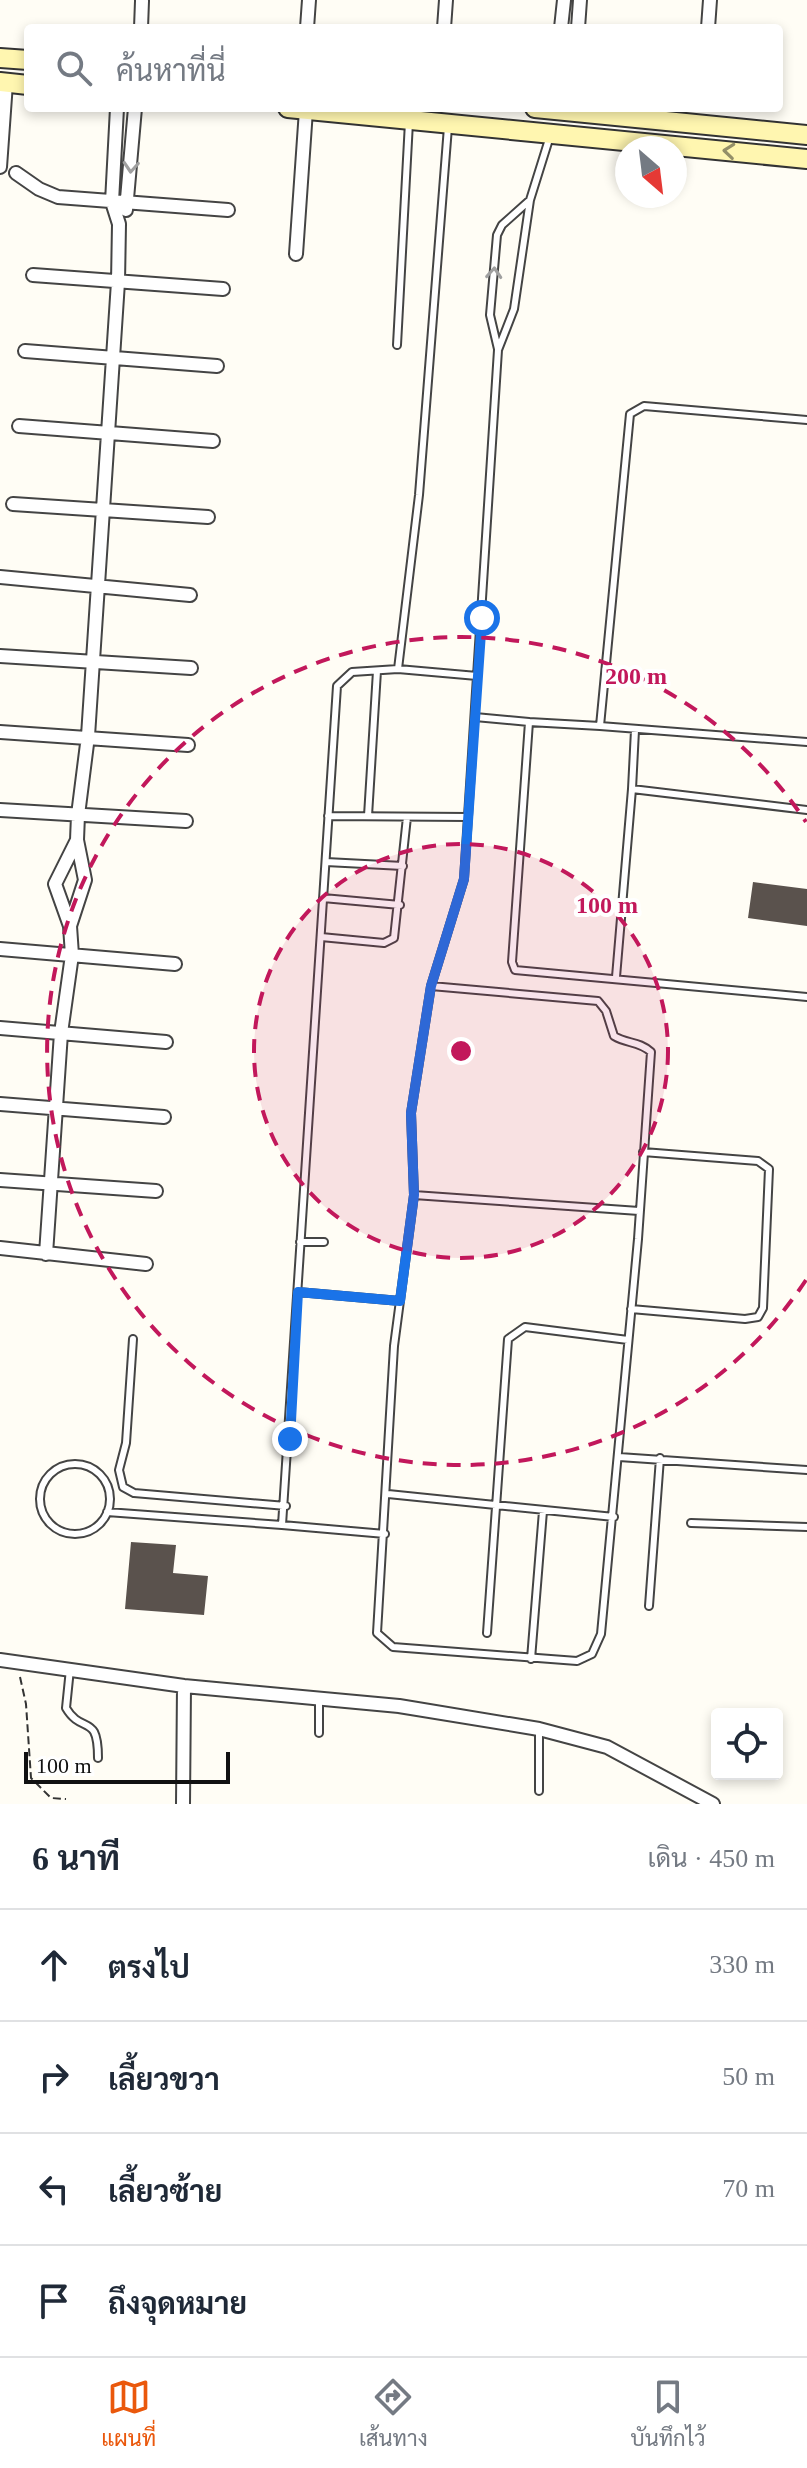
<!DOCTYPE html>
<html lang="th">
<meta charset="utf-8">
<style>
body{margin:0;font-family:"Times New Roman",Sarabun,serif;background:#f6f6f7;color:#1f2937}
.controls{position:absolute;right:24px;bottom:24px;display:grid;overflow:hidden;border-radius:8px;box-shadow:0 4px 12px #0003}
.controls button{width:72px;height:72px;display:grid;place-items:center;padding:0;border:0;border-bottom:2px solid #e0e1e3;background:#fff;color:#1f2937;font:40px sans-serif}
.compass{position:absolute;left:615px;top:136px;width:72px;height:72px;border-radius:50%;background:#fff;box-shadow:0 4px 12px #0003;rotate:152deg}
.scale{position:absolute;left:24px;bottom:20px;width:206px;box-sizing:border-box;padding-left:8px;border:4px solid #111;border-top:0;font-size:22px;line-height:28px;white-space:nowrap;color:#111;-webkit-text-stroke:6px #fff;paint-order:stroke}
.stop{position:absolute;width:24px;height:24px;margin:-18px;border:6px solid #1a73e8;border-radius:50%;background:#fff}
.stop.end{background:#1a73e8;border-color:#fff;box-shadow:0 2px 8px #0008}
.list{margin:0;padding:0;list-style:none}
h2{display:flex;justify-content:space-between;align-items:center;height:104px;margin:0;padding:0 32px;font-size:34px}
h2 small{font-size:26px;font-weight:400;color:#747a83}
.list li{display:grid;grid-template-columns:52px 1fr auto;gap:24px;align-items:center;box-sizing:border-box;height:112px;padding:0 32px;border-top:2px solid #e0e1e3}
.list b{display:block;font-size:30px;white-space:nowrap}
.list em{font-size:26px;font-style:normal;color:#747a83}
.icon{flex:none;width:44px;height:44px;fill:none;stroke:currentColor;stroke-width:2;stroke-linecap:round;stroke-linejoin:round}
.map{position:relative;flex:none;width:807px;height:1804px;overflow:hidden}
.search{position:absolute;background:#fff;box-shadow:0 4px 12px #0003;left:24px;right:24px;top:24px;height:88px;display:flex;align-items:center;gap:20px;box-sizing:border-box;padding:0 28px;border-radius:8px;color:#747a83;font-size:30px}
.sheet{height:552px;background:#fff}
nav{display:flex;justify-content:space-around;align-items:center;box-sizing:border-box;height:112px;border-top:2px solid #e0e1e3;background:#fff;font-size:22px;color:#747a83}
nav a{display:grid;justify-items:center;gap:4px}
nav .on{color:#ea580c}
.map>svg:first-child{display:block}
.building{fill:#5a524d}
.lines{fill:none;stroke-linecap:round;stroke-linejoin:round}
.service-casing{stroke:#444;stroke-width:10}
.minor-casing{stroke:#444;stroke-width:16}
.secondary-casing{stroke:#333;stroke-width:22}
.path{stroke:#333;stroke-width:2;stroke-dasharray:8 4;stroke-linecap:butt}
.service{stroke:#fff;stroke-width:6}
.minor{stroke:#fff;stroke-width:12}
.secondary{stroke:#fff6b0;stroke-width:18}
.oneway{stroke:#948f68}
.oneway2{stroke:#a0a0a0}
.route{stroke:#1a73e8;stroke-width:10}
.ring{fill:none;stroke:#c2185b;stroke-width:4;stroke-dasharray:14 10}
.centre{fill:#c2185b;stroke:#fff;stroke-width:4}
.ring-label{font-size:24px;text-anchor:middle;font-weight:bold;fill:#c2185b;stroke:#fff;stroke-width:8;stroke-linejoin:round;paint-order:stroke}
</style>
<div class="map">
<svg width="807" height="1804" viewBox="0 0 807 1804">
<rect width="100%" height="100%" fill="#fffdf5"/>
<path class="building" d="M753,882L807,889V926L748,918Z
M131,1542L176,1545L173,1573L208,1576L204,1615L125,1609Z"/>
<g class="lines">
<g class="service-casing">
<path id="service" d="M397,345L409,122
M498,349L490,315L497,235L502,225L530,200
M807,420L644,406L630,414L600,726L807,742
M398,669L477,676L464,879L431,986L411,1113L414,1195L394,1346L377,1633L393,1647L577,1661L592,1654L601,1634L638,1239L651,1052C639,1041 627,1044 614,1036L606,1011L598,1001L431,986
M477,676L498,350L514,309L530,200L550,136
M475,717L529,722
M600,726L529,722L512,962L515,970L807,997
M635,730L632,789L807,810
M328,816L468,817
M368,816L377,671
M326,862L403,866
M323,898L400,905
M321,937L384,943L394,938L407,817
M616,977L632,789
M414,1195L639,1211
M300,1242H324
M298,1292L400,1301
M631,1309L745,1319L758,1317L763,1308L769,1169L758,1161L643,1152
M133,1339L126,1443L119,1470L123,1487L134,1493L286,1506
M619,1457L807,1470
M40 1499a35 35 0 1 1 70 0a35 35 0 1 1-70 0Z
M388,1494L614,1517
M107,1512L282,1525L337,686L352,672L398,669L419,495L448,127
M691,1523L807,1527
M282,1525L385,1534
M649,1606L660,1458
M487,1633L508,1339L525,1327L628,1340
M531,1659L543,1511
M70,1669L66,1708C82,1735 98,1712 98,1758
M319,1733V1700
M539,1791V1729"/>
</g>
<g class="minor-casing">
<path id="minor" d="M141,28L142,1
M307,28L309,0
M444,28L446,0
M561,28L564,0
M578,28L580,0
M708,28L710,0
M0,167L6,83
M16,173L39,189L58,197L228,210
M126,210L135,108
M296,254L306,110
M33,275L223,289
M25,351L217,366
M19,426L213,441
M13,504L208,517
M0,577L190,595
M0,656L191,668
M0,732L188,745
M0,810L186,821
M70,926L55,884L77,840
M0,949L175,964
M0,1028L166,1042
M0,1104L164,1117
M0,1180L156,1191
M0,1248L146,1264
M46,1254L61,1033L72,955L70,926L85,880L77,840L78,815L88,736L118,282L119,224L112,202L117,108
M0,1660L184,1686L399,1706L539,1729L607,1747L713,1804
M183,1804L184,1686"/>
</g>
<g class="secondary-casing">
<path id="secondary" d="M0,58L28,60
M0,82L28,85
M288,108L807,159
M535,108L807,135"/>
</g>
<path class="path" d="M20,1677L26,1704L31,1778L51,1798L66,1799"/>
<use href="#service" class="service"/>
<use href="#minor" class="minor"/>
<use href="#secondary" class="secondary"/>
</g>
<defs><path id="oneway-chevron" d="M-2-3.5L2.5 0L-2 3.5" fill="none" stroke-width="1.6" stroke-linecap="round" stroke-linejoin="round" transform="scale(2)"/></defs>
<use class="oneway" href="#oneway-chevron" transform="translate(729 151) rotate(-174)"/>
<g class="oneway2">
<use href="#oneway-chevron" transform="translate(131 167) rotate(94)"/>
<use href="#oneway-chevron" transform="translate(494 273) rotate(-86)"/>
</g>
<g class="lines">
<path class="route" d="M290,1439L298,1292L400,1301L414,1195L411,1113L431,986L464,879L482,618"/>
</g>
<circle cx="461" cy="1051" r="207" fill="#c2185b" fill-opacity=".12"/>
<g class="ring">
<circle cx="461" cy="1051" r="207"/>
<path d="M806 1280A414 414 0 1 1 806 822"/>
</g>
<circle cx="461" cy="1051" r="12" class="centre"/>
<g class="ring-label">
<text x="636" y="684">200 m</text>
<text x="607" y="913">100 m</text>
</g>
</svg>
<div class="controls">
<button><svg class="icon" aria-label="locate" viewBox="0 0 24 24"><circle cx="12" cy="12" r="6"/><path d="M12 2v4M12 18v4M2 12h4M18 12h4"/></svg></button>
</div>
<svg class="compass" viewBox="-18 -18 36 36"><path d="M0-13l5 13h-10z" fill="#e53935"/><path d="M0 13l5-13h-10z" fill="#747a83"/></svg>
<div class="scale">100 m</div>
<div class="stop" style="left:482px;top:618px"></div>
<div class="stop end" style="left:290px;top:1439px"></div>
<div class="search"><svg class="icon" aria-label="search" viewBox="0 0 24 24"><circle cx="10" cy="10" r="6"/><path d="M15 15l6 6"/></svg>ค้นหาที่นี่</div>
</div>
<section class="sheet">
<h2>6 นาที<small>เดิน · 450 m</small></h2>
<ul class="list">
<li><svg class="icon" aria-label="ahead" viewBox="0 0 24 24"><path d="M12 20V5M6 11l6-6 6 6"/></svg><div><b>ตรงไป</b></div><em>330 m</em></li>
<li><svg class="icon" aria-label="right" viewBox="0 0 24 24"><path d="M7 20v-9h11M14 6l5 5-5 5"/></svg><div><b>เลี้ยวขวา</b></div><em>50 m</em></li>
<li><svg class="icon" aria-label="left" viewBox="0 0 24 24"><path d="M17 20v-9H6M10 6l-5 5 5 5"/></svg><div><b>เลี้ยวซ้าย</b></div><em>70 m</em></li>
<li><svg class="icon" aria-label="arrive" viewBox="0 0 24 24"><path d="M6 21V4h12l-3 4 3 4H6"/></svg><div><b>ถึงจุดหมาย</b></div></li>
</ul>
</section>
<nav>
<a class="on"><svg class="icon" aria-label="map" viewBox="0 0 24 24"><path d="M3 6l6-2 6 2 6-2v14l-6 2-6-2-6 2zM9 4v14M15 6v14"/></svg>แผนที่</a>
<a><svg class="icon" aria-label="directions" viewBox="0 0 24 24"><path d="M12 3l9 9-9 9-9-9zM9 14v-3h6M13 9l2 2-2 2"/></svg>เส้นทาง</a>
<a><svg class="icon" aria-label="saved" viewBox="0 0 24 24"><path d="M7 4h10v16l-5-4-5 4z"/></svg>บันทึกไว้</a>
</nav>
